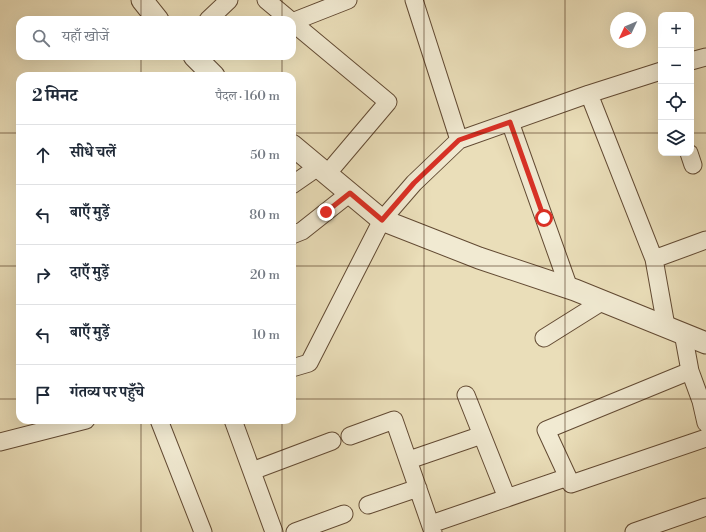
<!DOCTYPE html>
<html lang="hi">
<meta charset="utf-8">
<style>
body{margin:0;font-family:"Libre Bodoni","Noto Serif Devanagari",serif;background:#f2f2f3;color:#1f2937}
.controls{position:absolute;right:12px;top:12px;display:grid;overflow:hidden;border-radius:8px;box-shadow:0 4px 16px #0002}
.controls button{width:36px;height:36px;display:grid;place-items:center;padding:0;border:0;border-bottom:1px solid #e0e1e3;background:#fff;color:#1f2937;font:20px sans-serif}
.compass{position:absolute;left:610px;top:12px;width:36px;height:36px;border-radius:50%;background:#fff;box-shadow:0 4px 16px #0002;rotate:226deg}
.stop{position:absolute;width:12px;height:12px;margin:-9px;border:3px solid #d93025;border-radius:50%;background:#fff}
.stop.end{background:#d93025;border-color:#fff;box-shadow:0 1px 4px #0008}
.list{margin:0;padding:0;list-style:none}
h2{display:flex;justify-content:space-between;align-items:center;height:52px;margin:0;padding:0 16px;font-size:17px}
h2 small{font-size:13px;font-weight:400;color:#747a83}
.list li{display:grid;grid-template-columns:26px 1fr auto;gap:12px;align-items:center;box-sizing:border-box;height:60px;padding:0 16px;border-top:1px solid #e0e1e3}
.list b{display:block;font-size:15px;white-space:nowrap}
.list em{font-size:13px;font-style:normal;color:#747a83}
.icon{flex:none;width:22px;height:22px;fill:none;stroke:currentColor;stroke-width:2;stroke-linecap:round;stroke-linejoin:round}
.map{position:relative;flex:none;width:706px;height:532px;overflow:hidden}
.search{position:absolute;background:#fff;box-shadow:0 4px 16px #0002;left:16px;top:16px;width:280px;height:44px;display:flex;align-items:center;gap:10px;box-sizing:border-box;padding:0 14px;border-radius:12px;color:#747a83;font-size:15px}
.panel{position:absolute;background:#fff;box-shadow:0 4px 16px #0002;left:16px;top:72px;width:280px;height:352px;border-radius:12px}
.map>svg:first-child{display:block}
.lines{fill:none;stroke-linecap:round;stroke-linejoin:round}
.minor-casing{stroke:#624a33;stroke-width:19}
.tertiary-casing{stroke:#624a33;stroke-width:23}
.minor{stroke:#f1ead2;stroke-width:17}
.tertiary{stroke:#f1ead2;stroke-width:21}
.route{stroke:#d93025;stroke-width:5}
.grid{fill:none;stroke:#341806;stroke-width:1;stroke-opacity:0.55}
</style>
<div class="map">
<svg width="706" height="532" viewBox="0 0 706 532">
<rect width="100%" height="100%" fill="#eadeb9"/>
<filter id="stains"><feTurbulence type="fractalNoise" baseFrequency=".005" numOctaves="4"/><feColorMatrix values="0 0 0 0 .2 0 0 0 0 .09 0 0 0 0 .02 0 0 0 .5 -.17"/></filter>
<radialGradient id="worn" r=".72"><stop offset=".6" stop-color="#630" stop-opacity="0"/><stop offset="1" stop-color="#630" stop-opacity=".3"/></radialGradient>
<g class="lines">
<g class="minor-casing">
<path id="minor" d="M266,0L290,20
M414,0L459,140
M208,20L229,0
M292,22L388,102L327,174
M292,22L348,0
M691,61L706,57
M589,94L654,259L666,326
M510,122L569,288
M689,153L693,165
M292,185L318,167
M292,235L302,231L350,193
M654,259L706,240
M683,333L690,371L701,401L706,423
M544,338L603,301
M292,368L309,363L382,220L414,183L459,140L589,94L661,71
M690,371L546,430L571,484L706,438
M466,395L507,498
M159,420L203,532
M233,420L274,532
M350,436L394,420L433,532
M0,442L86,420
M409,460L482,435
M252,471L332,441
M368,505L418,488
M431,524L568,477
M295,532L344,514
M634,532L706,507"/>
</g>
<g class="tertiary-casing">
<path id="tertiary" d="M142,0L158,20
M194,56L214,76
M292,145L382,220L479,258L575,290L706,343"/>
</g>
<use href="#minor" class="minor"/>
<use href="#tertiary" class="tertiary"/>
</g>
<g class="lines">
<path class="route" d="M326,212L350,193L382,220L414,183L459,140L510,122L544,218"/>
</g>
<path class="grid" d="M141,0V20M282,0V20M424,0V532M565,0V532M141,56V76M282,56V76M0,133H20M292,133H661M691,133H706M0,266H20M292,266H706M0,399H20M292,399H706M141,420V532M282,420V532"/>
<rect width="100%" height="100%" filter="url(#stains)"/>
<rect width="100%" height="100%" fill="url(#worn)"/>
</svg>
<div class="controls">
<button>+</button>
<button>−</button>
<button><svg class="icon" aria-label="locate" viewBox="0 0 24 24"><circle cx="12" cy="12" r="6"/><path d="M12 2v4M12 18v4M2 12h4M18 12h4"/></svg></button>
<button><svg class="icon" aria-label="layers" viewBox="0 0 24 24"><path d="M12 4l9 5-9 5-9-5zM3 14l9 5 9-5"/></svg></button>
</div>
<svg class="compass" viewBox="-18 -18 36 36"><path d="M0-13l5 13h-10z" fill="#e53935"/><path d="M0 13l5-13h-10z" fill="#747a83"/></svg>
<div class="stop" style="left:544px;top:218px"></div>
<div class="stop end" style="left:326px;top:212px"></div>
<div class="search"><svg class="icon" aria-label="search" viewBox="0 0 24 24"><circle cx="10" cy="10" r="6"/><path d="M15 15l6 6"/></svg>यहाँ खोजें</div>
<section class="panel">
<h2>2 मिनट<small>पैदल · 160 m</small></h2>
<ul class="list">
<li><svg class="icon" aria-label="ahead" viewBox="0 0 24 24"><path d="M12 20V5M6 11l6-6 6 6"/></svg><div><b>सीधे चलें</b></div><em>50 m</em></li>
<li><svg class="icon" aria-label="left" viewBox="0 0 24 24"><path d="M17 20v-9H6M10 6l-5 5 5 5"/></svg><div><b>बाएँ मुड़ें</b></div><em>80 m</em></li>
<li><svg class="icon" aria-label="right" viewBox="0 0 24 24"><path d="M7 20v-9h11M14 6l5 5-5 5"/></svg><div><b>दाएँ मुड़ें</b></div><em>20 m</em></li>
<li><svg class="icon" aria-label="left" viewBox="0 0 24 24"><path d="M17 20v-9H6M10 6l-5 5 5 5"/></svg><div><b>बाएँ मुड़ें</b></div><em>10 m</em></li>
<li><svg class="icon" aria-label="arrive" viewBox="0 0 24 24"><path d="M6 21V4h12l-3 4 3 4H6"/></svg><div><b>गंतव्य पर पहुँचे</b></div></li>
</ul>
</section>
</div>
